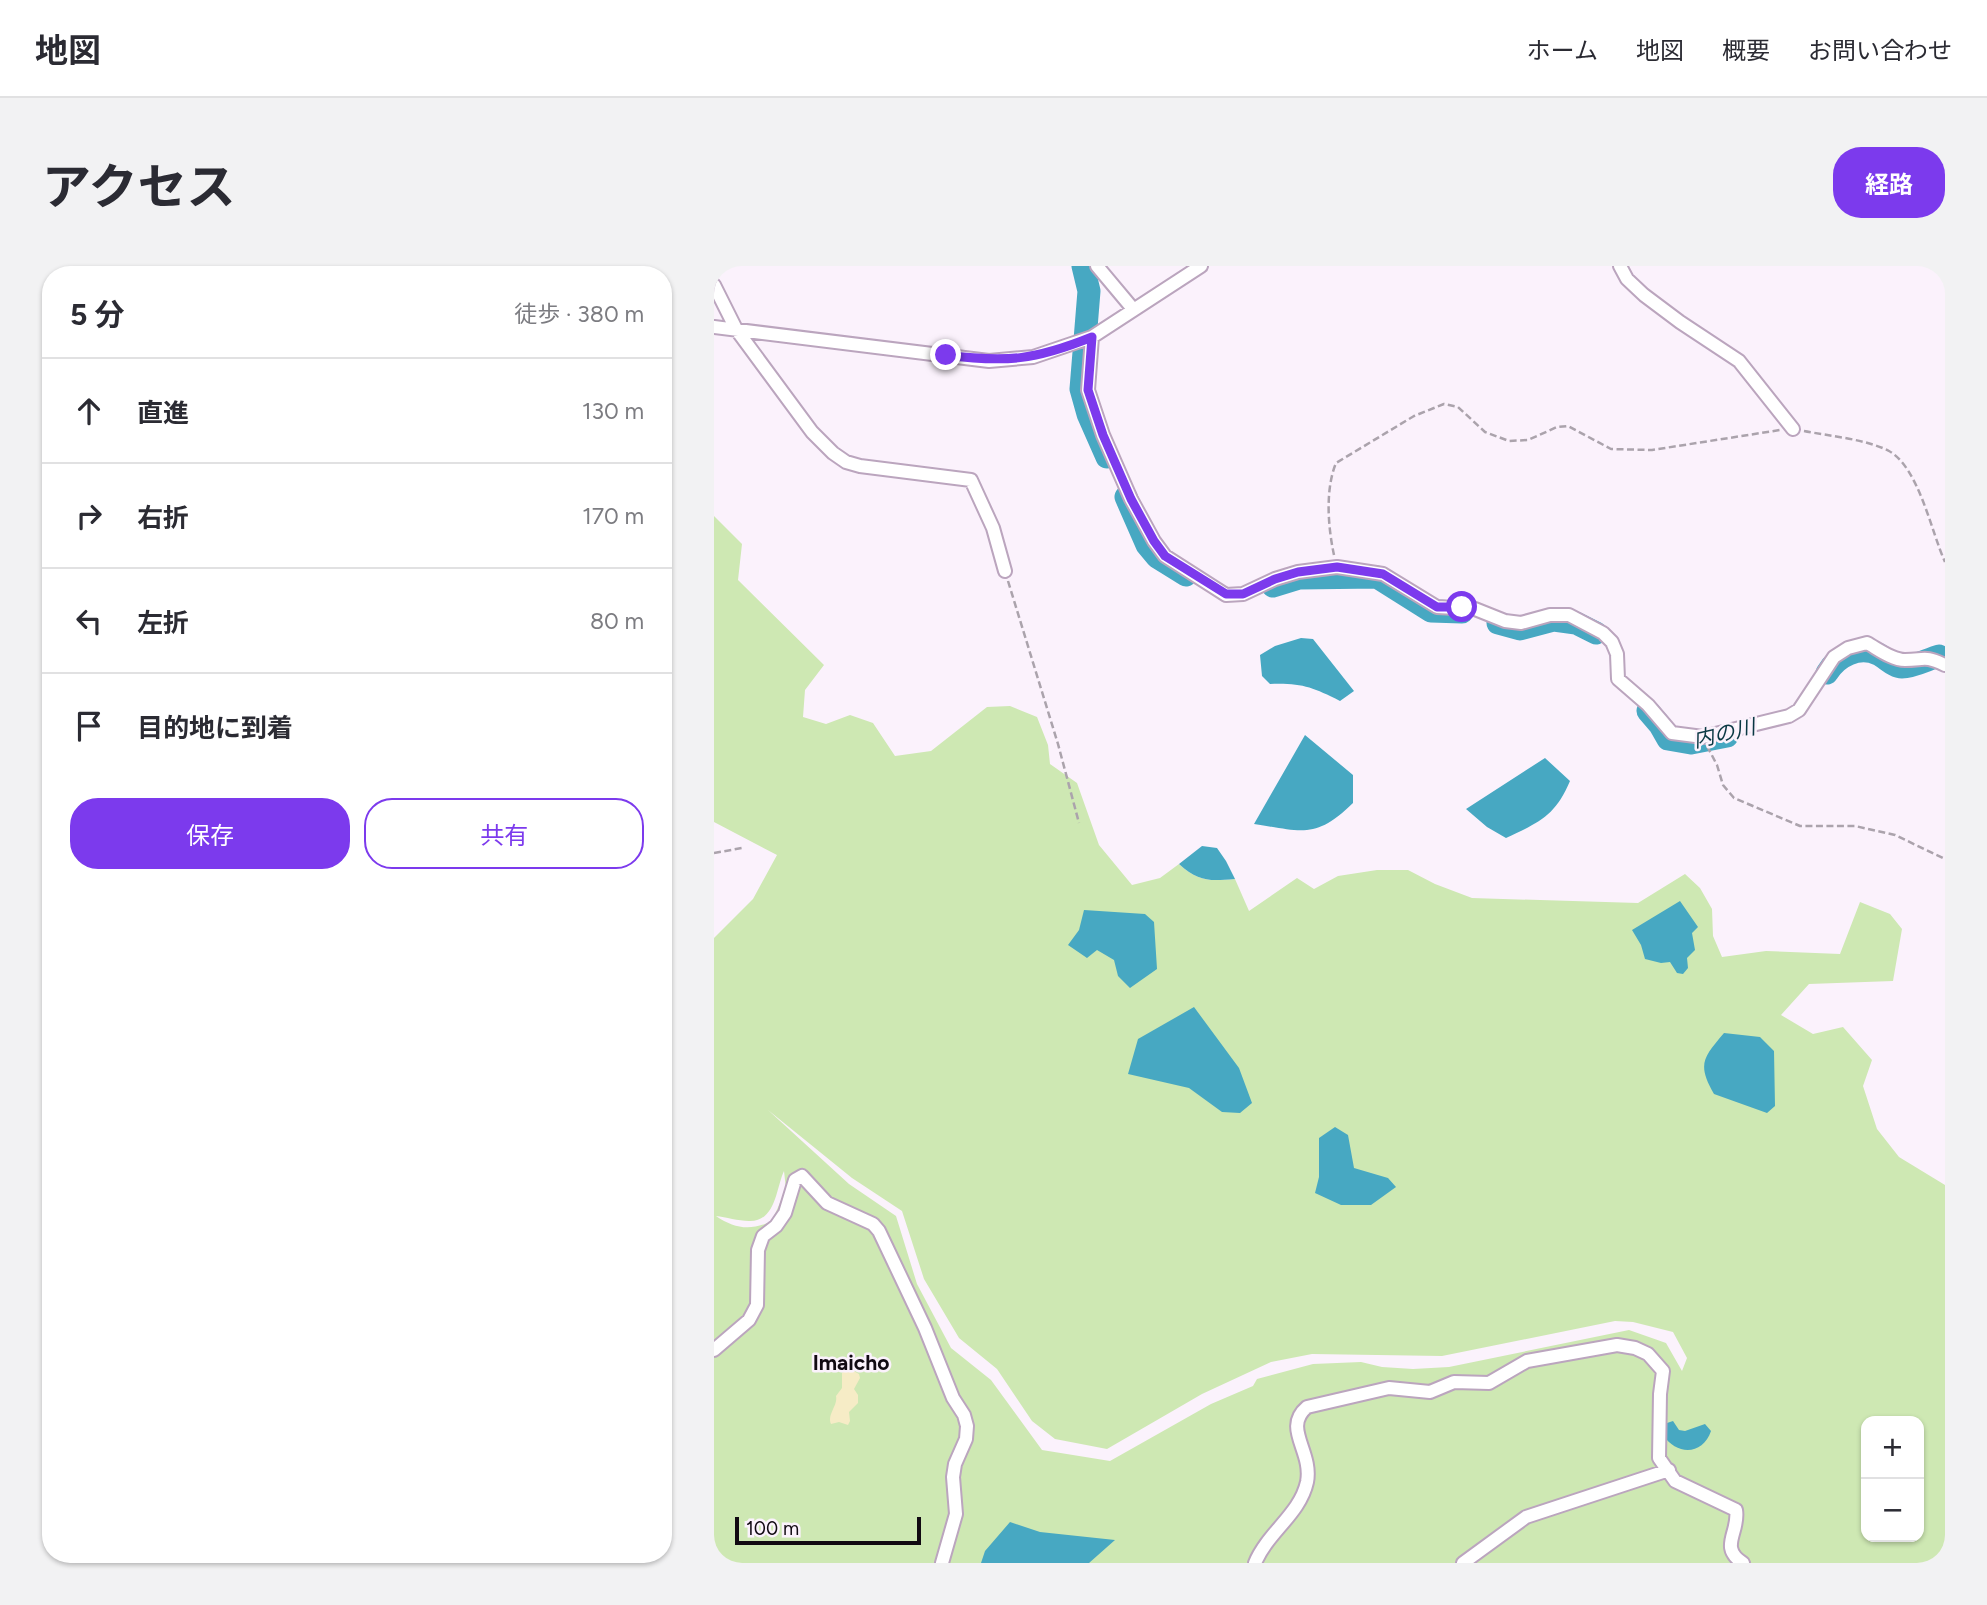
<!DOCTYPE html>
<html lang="ja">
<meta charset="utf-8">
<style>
body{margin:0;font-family:Figtree,"Noto Sans JP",sans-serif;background:#f2f2f3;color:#2b2b33}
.controls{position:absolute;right:21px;bottom:21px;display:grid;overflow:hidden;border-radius:14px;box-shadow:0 2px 5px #0004}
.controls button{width:63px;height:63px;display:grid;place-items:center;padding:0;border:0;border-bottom:2px solid #e1e1e2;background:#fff;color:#2b2b33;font:35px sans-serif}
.scale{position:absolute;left:21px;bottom:18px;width:186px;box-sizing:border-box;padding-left:7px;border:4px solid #110a12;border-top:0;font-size:19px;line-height:24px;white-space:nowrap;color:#110a12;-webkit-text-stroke:5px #fbf2fc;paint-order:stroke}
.stop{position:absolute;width:21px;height:21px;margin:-16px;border:5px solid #7c3aed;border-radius:50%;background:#fff}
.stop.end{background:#7c3aed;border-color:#fff;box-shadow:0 2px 7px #0008}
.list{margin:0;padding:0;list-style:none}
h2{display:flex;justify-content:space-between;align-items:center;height:91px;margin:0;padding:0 28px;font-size:30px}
h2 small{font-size:23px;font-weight:400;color:#7c7c81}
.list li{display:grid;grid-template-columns:46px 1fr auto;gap:21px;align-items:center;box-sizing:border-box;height:105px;padding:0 28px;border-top:2px solid #e1e1e2}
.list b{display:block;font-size:26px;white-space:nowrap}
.list em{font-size:23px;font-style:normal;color:#7c7c81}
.actions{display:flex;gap:14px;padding:21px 28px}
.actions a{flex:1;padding:16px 0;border:2px solid #7c3aed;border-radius:28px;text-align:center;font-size:24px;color:#7c3aed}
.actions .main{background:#7c3aed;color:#fff}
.icon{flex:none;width:38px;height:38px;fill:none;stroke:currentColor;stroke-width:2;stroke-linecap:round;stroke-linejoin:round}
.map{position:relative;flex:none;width:1231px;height:1297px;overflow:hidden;border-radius:28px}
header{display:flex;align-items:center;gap:42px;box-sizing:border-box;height:98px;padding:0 35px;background:#fff;border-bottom:2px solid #e1e1e2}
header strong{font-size:33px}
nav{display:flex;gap:38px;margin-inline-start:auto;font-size:24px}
.intro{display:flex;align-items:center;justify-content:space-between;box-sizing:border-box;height:168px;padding:0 42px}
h1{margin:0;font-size:49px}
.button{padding:18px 32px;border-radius:28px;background:#7c3aed;color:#fff;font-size:24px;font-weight:700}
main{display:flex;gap:42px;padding:0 42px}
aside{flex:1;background:#fff;border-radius:28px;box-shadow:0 2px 5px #0004}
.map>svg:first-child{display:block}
.green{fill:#cee8b3;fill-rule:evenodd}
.sand{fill:#f6ecc6}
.water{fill:#47a8c2}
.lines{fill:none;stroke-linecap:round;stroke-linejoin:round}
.river{stroke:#47a8c2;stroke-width:23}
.minor-casing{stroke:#bba5be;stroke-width:16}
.path{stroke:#aba3ac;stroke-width:2.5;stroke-dasharray:7 3.5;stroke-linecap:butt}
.minor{stroke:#fff;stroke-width:12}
.route{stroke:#7c3aed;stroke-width:9}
.labels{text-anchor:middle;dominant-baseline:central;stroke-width:5;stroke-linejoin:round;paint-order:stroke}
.water-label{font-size:21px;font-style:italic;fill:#0a3843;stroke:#fbf2fc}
.neighbourhood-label{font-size:21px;font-weight:bold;fill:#110a12;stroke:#fbf2fc}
</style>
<header>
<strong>地図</strong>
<nav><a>ホーム</a><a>地図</a><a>概要</a><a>お問い合わせ</a></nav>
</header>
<div class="intro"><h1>アクセス</h1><a class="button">経路</a></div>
<main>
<aside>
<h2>5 分<small>徒歩 · 380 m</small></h2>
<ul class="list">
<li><svg class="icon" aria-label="ahead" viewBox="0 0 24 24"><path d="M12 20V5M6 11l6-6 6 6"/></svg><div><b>直進</b></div><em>130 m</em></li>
<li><svg class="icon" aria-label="right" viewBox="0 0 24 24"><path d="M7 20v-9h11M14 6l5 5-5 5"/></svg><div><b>右折</b></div><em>170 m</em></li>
<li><svg class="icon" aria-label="left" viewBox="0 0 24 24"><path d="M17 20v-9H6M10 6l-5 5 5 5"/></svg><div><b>左折</b></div><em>80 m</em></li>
<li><svg class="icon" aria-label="arrive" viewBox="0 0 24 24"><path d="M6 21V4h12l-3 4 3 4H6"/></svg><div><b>目的地に到着</b></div></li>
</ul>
<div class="actions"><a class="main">保存</a><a>共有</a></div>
</aside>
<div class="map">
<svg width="1231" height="1297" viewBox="0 0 1231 1297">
<rect width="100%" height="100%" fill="#fbf2fc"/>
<path class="green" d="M0,250L28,278L24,314L110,399L91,424L89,451L112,458L136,449L159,457L181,490L217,485L273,441L296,440L323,451L334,479L336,498L363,517L385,579L418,619L446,612L465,598C485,616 495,615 521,613L535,645L583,612L600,623L624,610L663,604H694L721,618L758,632L924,637L971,608L986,622L998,643L999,670L1008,691L1052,685L1126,688L1146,636L1176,648L1188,663L1179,715L1095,718L1067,749L1099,768L1129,761L1158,794L1149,820L1163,863L1185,891L1231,919V1297H0V672L39,633L63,589L0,556ZM54,844L138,912L188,945L210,1013L245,1072L283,1103L318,1155L341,1173L393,1183L488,1128L557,1096L598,1088L728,1090L901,1055L919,1056L959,1066L973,1092L968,1105L952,1077L915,1064L735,1101L699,1103L668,1101L647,1096L599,1098L543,1113L539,1120L497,1138L396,1195L328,1184L277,1114L237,1082L203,1018L182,950L135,918ZM70,905L72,923L58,955C37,965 21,963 2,950C12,951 24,955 35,955C62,956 62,922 70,905ZM1152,1155H1205V1271H1152Z"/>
<path class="sand" d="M134,1102L145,1108L146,1112L140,1123L144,1129V1137L135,1146L136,1155L134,1159L125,1156L117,1158C113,1148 124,1140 122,1130L128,1122V1107Z"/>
<path class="water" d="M587,372L599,373L640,425L626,435C598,421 588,417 556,418L548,410L546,389L561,380Z
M591,469L639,509V537C601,574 588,565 540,558Z
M831,492L856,515C841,550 826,556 792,572L773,561L752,543Z
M488,580L503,582L512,595L521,613C495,615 485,616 465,598Z
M966,635L984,661L978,667L981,684L973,692L974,702L969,708L963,707L956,696L947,697L931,693L927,679L918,664Z
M370,644L431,648L440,656L443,703L416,722L404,710L400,694L383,684L373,692L354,679L365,664Z
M480,741L525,802L538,837L526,847L508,846L475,822L414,808L424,773Z
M1010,767L1046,771L1060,785L1061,840L1053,847L1000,828C983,798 989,792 1010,767Z
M621,861L634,869L640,902L674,912L682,921L657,939H627L601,927L605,911V872Z
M959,1155L965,1164L971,1165L991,1158L997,1165C989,1189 963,1190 949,1169L953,1157Z
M296,1256L326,1266L401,1274L375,1297H267L271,1285Z"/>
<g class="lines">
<path class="river" d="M369,0L375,25L367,123L374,148L393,191
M412,231L433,279L443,291L472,309
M559,320L585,312L663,311L717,345L748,346
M784,357L806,363L840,354L862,357L882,367
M1113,407C1123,390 1145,379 1164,388C1172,392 1180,401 1188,401C1200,401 1214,393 1225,390L1231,393
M934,445L946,459L954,473L977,477L1013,470"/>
<g class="minor-casing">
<path id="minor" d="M383,0L419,43
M906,0L913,13L930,29L966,56L1025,95L1079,163
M0,19L22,63L98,166L119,187L132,196L146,200L257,214L279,262L291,305
M0,61L275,95L319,91L378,71L487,0
M378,71L374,124L389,169L417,233L440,275L451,290L512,329L529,328L561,313L584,306L623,301L669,308L723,341L761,343L791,355L807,357L836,349H855L889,367L898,376L903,388L904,413L934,439L958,467L989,471L1075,450L1085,444L1120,391L1134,382L1153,377C1164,383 1178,394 1191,394C1211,394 1210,389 1231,399
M0,1084L35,1054L43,1039L44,984L49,970L62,960L71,947L81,914L88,910L113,937L159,958L165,965L211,1062L239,1132L250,1149L253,1160L252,1173L241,1198L239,1211L242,1248L228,1297
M541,1297C554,1266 586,1248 593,1216C599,1185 568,1162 593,1141L675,1122L716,1126L740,1116L775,1117L813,1095L903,1079L921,1082L934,1088L949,1105L946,1128L945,1192L961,1215L1022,1244C1026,1266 1004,1281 1029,1297
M749,1297L812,1251L955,1204"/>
</g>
<path class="path" d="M1226,0L1231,6
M1090,165C1115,170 1152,173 1175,185C1205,202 1217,265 1231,296
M620,289C614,261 611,224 622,197L700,150L730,138L744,141L771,166L795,175L814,174L843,161L854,160L897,183L938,184L1066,164
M294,315L344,478L365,557
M993,480L1003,499L1009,519L1020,532L1086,560H1141L1181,569L1231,593
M0,587L28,582"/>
<use href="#minor" class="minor"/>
</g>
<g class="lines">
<path class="route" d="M232,89C292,97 321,94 378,71L374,124L389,169L417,233L440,275L451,290L512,328H529L561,313L584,306L623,301L669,308L723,341H748"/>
</g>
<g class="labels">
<g class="water-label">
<text transform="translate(1010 467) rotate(-13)">内の川</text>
</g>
<g class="neighbourhood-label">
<text x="137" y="1096">Imaicho</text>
</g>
</g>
</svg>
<div class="controls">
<button>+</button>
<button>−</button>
</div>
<div class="scale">100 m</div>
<div class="stop" style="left:748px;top:341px"></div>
<div class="stop end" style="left:232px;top:89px"></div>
</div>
</main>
